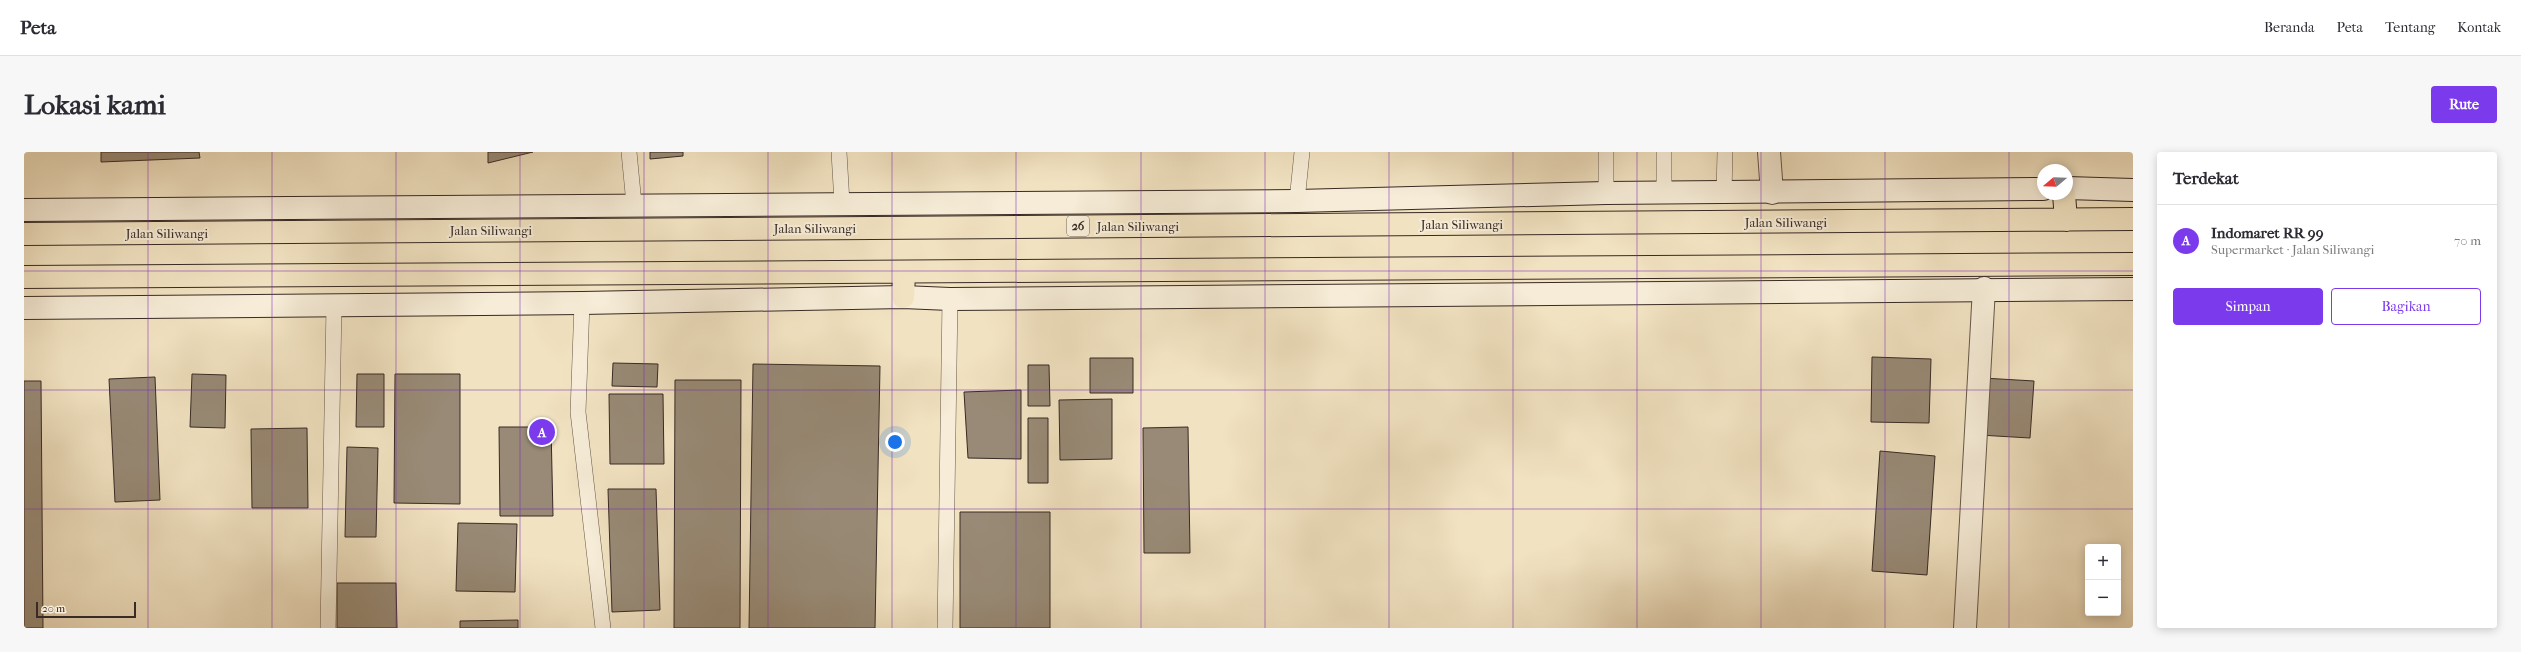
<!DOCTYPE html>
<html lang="id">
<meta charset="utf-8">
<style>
body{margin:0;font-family:"IM FELL French Canon",serif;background:#f7f7f7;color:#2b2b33}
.controls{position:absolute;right:12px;bottom:12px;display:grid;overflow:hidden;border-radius:4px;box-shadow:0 2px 10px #0003}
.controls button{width:36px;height:36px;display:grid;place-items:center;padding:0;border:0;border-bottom:1px solid #e1e1e2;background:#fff;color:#2b2b33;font:20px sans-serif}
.compass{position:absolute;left:2013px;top:12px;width:36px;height:36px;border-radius:50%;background:#fff;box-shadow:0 2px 10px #0003;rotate:251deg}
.scale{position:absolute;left:12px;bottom:10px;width:100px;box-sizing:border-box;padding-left:4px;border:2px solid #382a24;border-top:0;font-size:11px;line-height:14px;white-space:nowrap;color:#382a24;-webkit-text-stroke:3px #f6ecd7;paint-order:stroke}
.you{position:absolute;left:871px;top:290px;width:14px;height:14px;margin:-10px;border:3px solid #fff;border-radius:50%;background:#1a73e8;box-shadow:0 0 0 6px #1a73e833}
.badge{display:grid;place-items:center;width:26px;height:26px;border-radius:50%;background:#7c3aed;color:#fff;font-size:13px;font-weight:700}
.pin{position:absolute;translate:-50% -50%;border:2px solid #fff;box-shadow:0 1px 4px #0006}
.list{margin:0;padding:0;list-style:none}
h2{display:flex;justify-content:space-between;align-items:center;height:52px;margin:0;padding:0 16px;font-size:17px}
h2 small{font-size:13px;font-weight:400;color:#7c7c81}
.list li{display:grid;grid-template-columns:26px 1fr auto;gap:12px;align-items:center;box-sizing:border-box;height:72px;padding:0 16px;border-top:1px solid #e1e1e2}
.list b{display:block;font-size:15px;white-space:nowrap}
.list p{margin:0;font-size:13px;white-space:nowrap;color:#7c7c81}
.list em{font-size:13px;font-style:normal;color:#7c7c81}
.actions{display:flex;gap:8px;padding:12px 16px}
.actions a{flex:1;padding:9px 0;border:1px solid #7c3aed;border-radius:4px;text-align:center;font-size:14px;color:#7c3aed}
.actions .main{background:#7c3aed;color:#fff}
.map{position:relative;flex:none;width:2109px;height:476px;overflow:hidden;border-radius:4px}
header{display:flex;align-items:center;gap:24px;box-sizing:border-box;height:56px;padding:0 20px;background:#fff;border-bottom:1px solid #e1e1e2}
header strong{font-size:19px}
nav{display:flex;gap:22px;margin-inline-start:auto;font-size:14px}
.intro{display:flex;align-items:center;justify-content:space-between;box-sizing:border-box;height:96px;padding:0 24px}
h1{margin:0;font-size:28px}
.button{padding:10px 18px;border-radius:4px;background:#7c3aed;color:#fff;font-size:14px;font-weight:700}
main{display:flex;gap:24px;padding:0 24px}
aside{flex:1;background:#fff;border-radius:4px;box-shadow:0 2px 10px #0003}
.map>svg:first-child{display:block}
.building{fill:#988a76;stroke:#382a24}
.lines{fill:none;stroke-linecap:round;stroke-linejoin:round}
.lane-casing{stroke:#66584b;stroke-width:16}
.street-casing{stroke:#66584b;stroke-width:24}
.secondary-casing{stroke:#382a24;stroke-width:24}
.highway-casing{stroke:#382a24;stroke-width:24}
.lane{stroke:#f6ecd7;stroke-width:15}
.street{stroke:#f6ecd7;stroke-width:22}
.secondary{stroke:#f6ecd7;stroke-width:22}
.highway{stroke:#f1e2c1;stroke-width:22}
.grid{fill:none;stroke:#7b2cbf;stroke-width:1;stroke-opacity:0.55}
.labels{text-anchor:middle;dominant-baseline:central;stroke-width:4;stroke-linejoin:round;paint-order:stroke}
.shield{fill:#f6ecd7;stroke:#71645a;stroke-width:1}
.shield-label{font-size:12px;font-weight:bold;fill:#382a24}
.street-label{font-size:13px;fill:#382a24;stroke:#f6ecd7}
</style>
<header>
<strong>Peta</strong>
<nav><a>Beranda</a><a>Peta</a><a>Tentang</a><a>Kontak</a></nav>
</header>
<div class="intro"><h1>Lokasi kami</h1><a class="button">Rute</a></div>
<main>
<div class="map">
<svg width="2109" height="476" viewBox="0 0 2109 476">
<rect width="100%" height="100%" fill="#f1e2c1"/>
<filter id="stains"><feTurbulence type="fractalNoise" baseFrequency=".005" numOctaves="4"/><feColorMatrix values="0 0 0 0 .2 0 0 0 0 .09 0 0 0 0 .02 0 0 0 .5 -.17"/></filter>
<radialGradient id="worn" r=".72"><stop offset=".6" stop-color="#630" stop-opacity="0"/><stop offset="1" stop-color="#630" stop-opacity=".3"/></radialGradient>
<path class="building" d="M77,0H175L176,6L77,10Z
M464,0H509L464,11Z
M626,0H659V4L626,7Z
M1848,205L1907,207L1905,271L1847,270Z
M1066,206H1109V241H1066Z
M589,211L634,212L633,235L588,234Z
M729,212L856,214L851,476H725Z
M1004,213H1025L1026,254H1004Z
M168,222L202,223L201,276L166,275Z
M333,222H360V275H332Z
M371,222H436V352L370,351Z
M131,225L136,348L91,350L85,227Z
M1959,226L2010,229L2006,286L1955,283Z
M651,228H717L716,476H650Z
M0,229H17L19,476H0Z
M997,238V307L944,306L940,240Z
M585,242H639L640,312H586Z
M1088,247V307L1036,308L1035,248Z
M1004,266H1024V331H1004Z
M475,275H527L529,364H476Z
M1164,275L1166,401H1120L1119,276Z
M283,276L284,356H228L227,277Z
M323,295L354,296L352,385H321Z
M1856,299L1911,304L1903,423L1848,419Z
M584,337H632L636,458L588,460Z
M936,360H1026V476H936Z
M434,371L493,372L491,440L432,439Z
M313,431H372L373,476H313Z
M494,468V476H436V469Z"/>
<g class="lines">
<g class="lane-casing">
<path id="lane" d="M605,0L610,52
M815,0L818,51
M1640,0V41
M1582,41V0
M1700,41L1701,0
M1273,49L1278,0
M558,151L554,260L579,476
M304,476L310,154
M921,476L926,147"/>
</g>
<g class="street-casing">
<path id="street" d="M1745,0L1748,41
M1941,476L1960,136"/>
</g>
<g class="secondary-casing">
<path id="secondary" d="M2043,36L2109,38
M0,58L1273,49L1582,41L2019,37
M0,156L558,151L879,145L926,147L2109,137"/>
</g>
<g class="highway-casing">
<path id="highway" d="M2040,42L2042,68
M0,82L2109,67
M0,125L2109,112
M879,145L880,121"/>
</g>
<use href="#lane" class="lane"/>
<use href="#street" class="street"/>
<use href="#secondary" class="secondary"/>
<use href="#highway" class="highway"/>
</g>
<path class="grid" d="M124,0V476M248,0V476M372,0V476M496,0V476M620,0V476M744,0V476M868,0V476M992,0V476M1117,0V476M1241,0V476M1365,0V476M1489,0V476M1613,0V476M1737,0V476M1861,0V476M1985,0V476M0,119H2109M0,238H2109M0,357H2109"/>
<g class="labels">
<rect class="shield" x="1043" y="64" width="22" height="20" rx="3"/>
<g class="shield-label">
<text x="1054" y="74">26</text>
</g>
<g class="street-label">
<text x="1762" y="70">Jalan Siliwangi</text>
<text x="1438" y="72">Jalan Siliwangi</text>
<text x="1114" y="74">Jalan Siliwangi</text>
<text x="791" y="76">Jalan Siliwangi</text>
<text x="467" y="78">Jalan Siliwangi</text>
<text x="143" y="81">Jalan Siliwangi</text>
</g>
</g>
<rect width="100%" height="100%" filter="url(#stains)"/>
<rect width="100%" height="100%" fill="url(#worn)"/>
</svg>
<div class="controls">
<button>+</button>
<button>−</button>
</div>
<svg class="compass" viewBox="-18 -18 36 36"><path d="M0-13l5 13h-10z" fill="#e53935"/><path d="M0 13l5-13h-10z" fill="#7c7c81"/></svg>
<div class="scale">20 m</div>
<div class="you"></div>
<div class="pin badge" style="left:518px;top:280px">A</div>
</div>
<aside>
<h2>Terdekat<small></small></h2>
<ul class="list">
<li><span class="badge">A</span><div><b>Indomaret RR 99</b><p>Supermarket · Jalan Siliwangi</p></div><em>70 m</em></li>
</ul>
<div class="actions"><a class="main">Simpan</a><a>Bagikan</a></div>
</aside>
</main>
